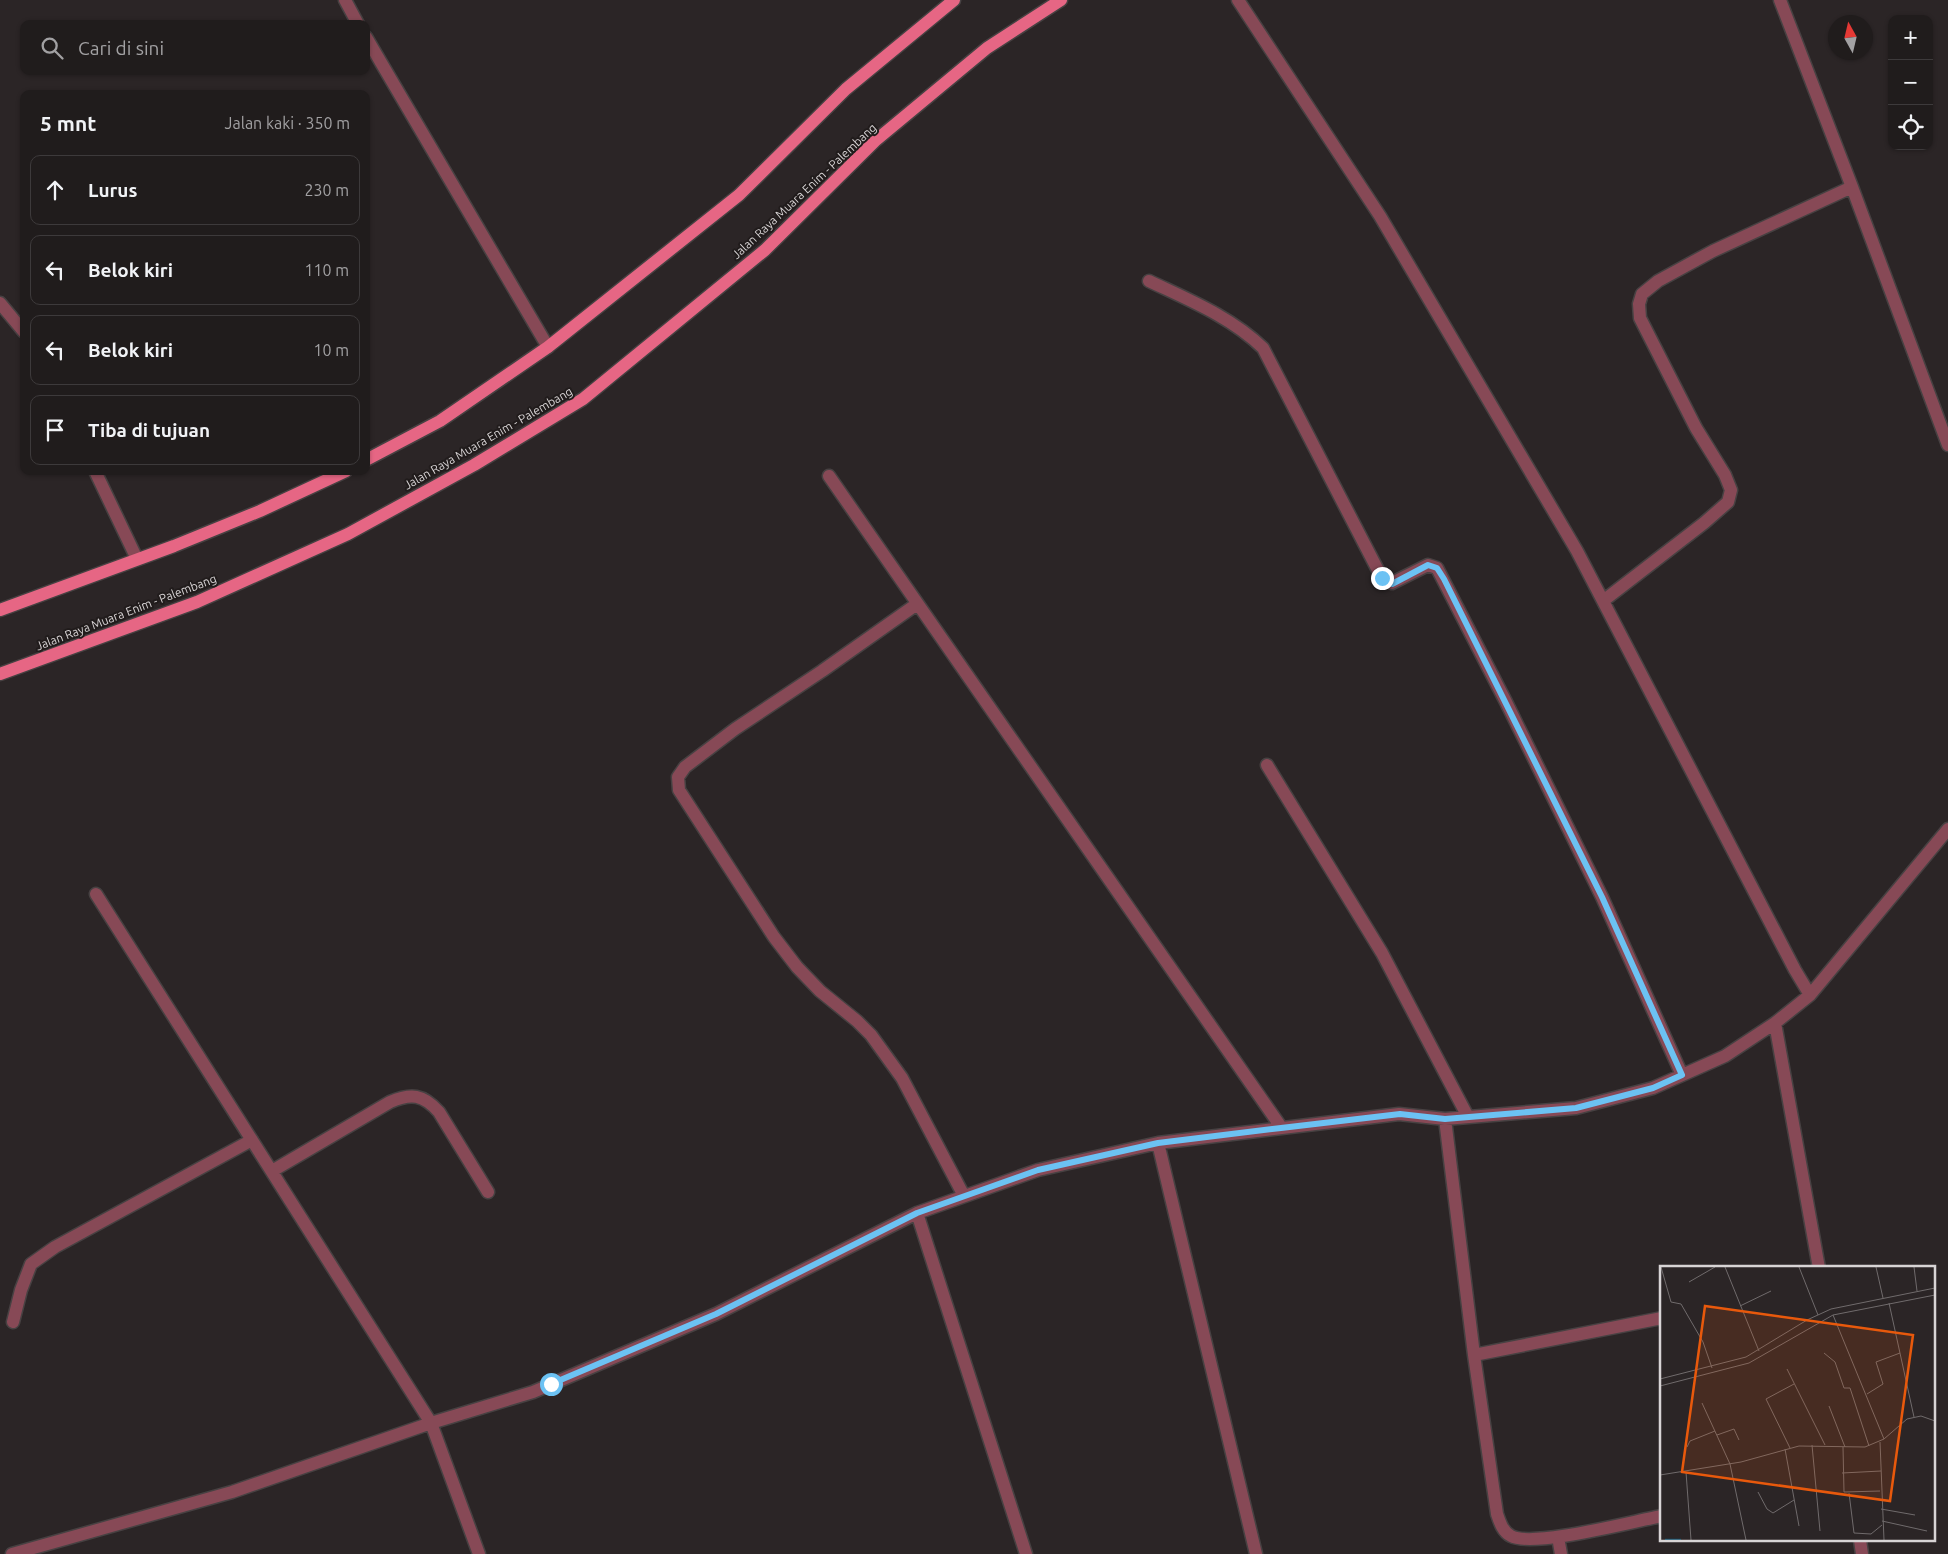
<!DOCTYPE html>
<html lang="id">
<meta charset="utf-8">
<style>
body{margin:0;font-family:Ubuntu,sans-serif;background:#282525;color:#f1f3f6}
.controls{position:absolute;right:15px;top:15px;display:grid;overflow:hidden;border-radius:10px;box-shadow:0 1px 4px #0004}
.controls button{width:45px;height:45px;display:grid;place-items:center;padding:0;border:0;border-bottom:1px solid #3d3a3b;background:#201c1c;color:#f1f3f6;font:25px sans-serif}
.compass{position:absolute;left:1828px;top:15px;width:45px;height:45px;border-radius:50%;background:#201c1c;box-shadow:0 1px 4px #0004;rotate:352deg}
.stop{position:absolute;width:15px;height:15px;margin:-11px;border:4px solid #6cc2f3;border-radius:50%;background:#fff}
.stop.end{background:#6cc2f3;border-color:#fff;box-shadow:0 1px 5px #0008}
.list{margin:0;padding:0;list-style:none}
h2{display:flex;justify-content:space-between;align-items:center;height:65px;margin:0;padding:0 20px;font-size:21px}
h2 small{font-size:16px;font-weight:400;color:#a2a1a3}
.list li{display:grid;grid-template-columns:32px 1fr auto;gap:15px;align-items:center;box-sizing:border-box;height:70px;margin:0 10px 10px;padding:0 10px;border:1px solid #3d3a3b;border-radius:10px}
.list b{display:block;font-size:19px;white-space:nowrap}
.list em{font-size:16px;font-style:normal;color:#a2a1a3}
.icon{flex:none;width:28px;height:28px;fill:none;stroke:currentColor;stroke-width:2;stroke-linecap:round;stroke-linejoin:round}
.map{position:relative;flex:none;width:1948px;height:1554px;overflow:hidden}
.search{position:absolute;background:#201c1c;box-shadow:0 1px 4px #0004;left:20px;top:20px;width:350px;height:55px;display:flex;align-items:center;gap:12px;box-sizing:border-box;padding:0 18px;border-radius:10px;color:#a2a1a3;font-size:19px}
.panel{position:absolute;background:#201c1c;box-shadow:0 1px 4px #0004;left:20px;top:90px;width:350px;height:385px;border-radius:10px}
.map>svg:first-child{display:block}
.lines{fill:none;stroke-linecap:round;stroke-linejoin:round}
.minor-casing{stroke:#474142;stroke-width:15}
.primary-casing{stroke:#474142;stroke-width:15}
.minor{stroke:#874956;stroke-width:12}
.primary{stroke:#e66684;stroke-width:12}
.route{stroke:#6cc2f3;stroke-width:6}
.labels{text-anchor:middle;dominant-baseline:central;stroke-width:4;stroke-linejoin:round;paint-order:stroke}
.street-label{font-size:12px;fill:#d8d4d5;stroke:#211c1c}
.inset-river{fill:none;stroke:#0e4d6b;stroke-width:2.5}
.inset-road{fill:none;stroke:#706b6c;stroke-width:1}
.view{fill:#e8590c;fill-opacity:0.15;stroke:#e8590c;stroke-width:2.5}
.inset-edge{fill:none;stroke:#d8d4d5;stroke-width:2.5}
</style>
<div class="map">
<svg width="1948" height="1554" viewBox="0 0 1948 1554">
<rect width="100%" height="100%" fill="#2b2526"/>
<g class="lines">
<g class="minor-casing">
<path id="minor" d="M345,0L358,24
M1238,0L1380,216L1577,551L1795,970L1810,995
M1780,0L1852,187L1948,445
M366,37L548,347
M1149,281C1189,300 1231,317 1263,348L1382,578L1392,583L1428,565L1437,568L1506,702L1602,897L1682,1075
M0,303L24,332
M95,471L137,559
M829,476L1281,1127
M1603,601L1704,523L1728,502L1731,490L1725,475L1696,428L1640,318L1639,304L1642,294L1658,281L1713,251L1852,187
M917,604L822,671L735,729L685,767L678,777L679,790L774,937L797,967L820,991L857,1021L871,1035L902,1078L964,1196
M1267,765L1382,953L1468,1117
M96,894L431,1423L479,1554
M1775,1023L1819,1268
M1445,1119L1474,1355L1497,1514C1500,1523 1503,1532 1511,1536C1533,1548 1634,1521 1662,1516
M1158,1143L1256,1554
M272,1171L390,1102C411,1093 423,1094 439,1112L488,1192
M917,1213L1026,1554
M13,1322L21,1290L31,1264L55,1247L252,1140
M1474,1355L1662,1318
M1558,1537L1561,1554
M1860,1540L1862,1554
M12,1554L232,1492L431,1423L533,1392L716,1314L917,1213L1038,1170L1158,1143L1399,1114L1445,1119L1576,1108L1653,1088L1725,1056L1775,1023L1810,995L1948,829"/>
</g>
<g class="primary-casing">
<path id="primary" d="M366,460L440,421L548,347L739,195L846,89L954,0
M0,610L174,546L260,511L346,471
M0,674L197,602L348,534L474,465L583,399L765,250L875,141L987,48L1061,0"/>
</g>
<use href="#minor" class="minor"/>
<use href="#primary" class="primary"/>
</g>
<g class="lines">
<path class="route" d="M551,1384L716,1314L917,1213L1038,1170L1158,1143L1281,1128L1400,1114L1445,1119L1576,1108L1653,1088L1682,1075L1602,897L1444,579L1437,568L1428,565L1392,584L1382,578"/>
</g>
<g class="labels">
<g class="street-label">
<text transform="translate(804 191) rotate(-43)">Jalan Raya Muara Enim - Palembang</text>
<text transform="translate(488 438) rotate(-30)">Jalan Raya Muara Enim - Palembang</text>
<text transform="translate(126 612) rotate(-21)">Jalan Raya Muara Enim - Palembang</text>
</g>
</g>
<g transform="translate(1660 1266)">
<rect width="275" height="275" fill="#2b2526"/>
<path class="inset-river" d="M5,274H21"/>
<path class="inset-road" d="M1,1L11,36L21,38L43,76L52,102M65,1L99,85M139,1L158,49M216,1L223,32M254,1L257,25M29,16L55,1M229,37L254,151M80,40L111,25M173,49L224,173M164,87L175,96L184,122H190L209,180M127,103L165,179M0,113L86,91L147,54L171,43L275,22M0,120L89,97L173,49L275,29M207,128L223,118L216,96L240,87M42,137L70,198L86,274M169,140L185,181M57,169L74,163L79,174M220,176L224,274M152,179L160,265M27,181L30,175L55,165M183,181L184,226L220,225M130,182L106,133L134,118M125,183L139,260M26,206L31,274M182,207L221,205M0,209L81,196L139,180L205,181L224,173L247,153L261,150L275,155M98,226L107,243L113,247L134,234M189,227L194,267L211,268L222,259M221,243L255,249M222,255L267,265"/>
<path class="view" d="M45,40L253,69L230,235L22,206Z"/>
<rect width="275" height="275" class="inset-edge"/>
</g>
</svg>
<div class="controls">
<button>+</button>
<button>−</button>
<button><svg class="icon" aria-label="locate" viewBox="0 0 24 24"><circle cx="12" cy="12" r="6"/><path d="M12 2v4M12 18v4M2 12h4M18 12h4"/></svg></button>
</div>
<svg class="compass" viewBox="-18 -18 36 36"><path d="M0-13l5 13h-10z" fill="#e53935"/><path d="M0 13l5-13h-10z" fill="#a2a1a3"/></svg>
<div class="stop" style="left:551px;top:1384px"></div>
<div class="stop end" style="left:1382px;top:578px"></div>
<div class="search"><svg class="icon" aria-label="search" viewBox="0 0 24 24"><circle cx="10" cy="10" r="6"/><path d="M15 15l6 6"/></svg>Cari di sini</div>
<section class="panel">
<h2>5 mnt<small>Jalan kaki · 350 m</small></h2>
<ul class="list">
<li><svg class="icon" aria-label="ahead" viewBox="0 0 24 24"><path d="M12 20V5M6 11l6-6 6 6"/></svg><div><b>Lurus</b></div><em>230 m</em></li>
<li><svg class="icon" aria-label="left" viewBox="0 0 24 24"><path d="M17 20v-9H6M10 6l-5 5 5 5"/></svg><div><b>Belok kiri</b></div><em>110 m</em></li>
<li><svg class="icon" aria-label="left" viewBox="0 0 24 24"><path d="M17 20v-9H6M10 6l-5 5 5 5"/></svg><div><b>Belok kiri</b></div><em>10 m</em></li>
<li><svg class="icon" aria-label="arrive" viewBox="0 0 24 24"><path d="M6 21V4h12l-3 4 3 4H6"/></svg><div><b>Tiba di tujuan</b></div></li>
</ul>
</section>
</div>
